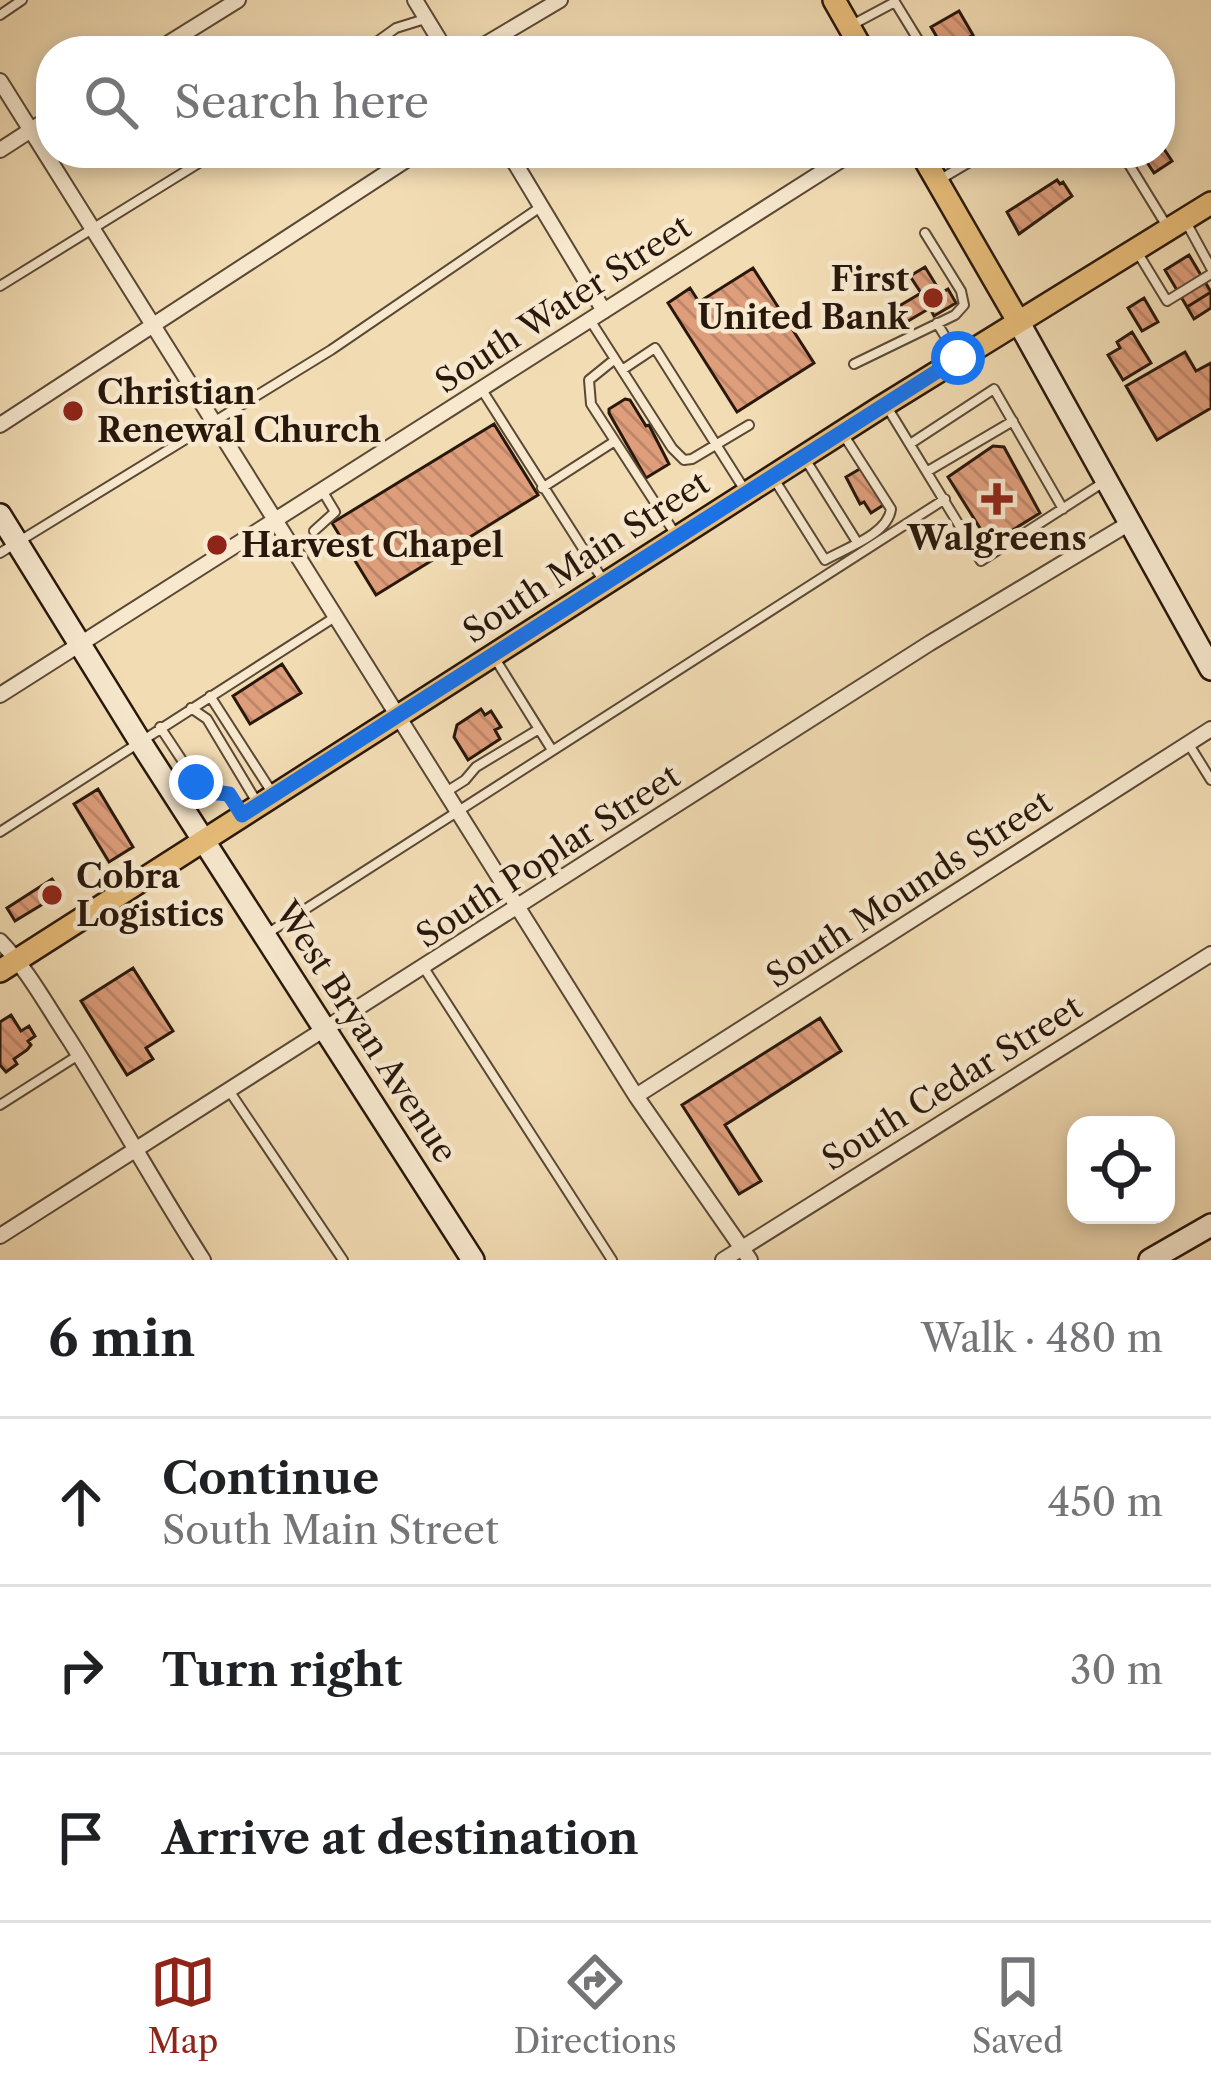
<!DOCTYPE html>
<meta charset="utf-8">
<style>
body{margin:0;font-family:"Libre Caslon Text",serif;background:#f2f2f2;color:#202124}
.controls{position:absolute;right:36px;bottom:36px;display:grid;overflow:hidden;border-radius:24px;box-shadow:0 6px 18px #0003}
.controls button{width:108px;height:108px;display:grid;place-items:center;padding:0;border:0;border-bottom:3px solid #e0e0e0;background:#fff;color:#202124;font:60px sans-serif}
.stop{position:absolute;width:36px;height:36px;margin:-27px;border:9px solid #1a73e8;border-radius:50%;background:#fff}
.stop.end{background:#1a73e8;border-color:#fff;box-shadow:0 3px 12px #0008}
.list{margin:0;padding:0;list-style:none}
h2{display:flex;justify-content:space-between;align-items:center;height:156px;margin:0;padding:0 48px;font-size:51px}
h2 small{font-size:39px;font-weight:400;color:#757577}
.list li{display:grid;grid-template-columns:78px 1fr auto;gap:36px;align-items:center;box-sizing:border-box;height:168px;padding:0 48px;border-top:3px solid #e0e0e0}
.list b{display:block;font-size:45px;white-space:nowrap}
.list p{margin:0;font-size:39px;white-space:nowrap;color:#757577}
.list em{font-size:39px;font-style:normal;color:#757577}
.icon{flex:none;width:66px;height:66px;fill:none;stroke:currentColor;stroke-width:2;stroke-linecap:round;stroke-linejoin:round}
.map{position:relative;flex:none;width:1211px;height:1260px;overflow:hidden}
.search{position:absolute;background:#fff;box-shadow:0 6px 18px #0003;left:36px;right:36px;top:36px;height:132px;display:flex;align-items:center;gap:30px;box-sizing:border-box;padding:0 42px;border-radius:48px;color:#757577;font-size:45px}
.sheet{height:660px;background:#fff}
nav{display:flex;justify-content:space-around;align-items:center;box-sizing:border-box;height:168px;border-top:3px solid #e0e0e0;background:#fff;font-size:33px;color:#757577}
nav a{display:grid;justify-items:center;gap:6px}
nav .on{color:#8f2418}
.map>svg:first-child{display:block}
.building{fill:url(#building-back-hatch);stroke:#28170b;stroke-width:3}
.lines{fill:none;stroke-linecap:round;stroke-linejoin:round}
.lane-casing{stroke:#5a4835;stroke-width:12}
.street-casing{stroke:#5a4835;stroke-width:18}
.secondary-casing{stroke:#28170b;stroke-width:26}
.primary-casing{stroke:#28170b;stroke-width:26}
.lane{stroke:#f7e8ce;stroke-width:8}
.street{stroke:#f7e8ce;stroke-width:14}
.secondary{stroke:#f7e8ce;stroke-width:21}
.primary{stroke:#e9be7a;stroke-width:21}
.route{stroke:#1a73e8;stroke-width:15}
.poi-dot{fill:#8f2418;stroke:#f7e8ce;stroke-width:4.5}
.labels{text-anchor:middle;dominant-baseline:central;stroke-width:9;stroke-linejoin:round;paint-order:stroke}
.poi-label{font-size:33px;font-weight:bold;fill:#28170b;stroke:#f7e8ce;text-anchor:start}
.street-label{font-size:33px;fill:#28170b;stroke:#f7e8ce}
</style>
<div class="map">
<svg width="1211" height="1260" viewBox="0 0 1211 1260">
<defs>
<pattern id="building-back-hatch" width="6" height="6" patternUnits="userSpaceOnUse" patternTransform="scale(3)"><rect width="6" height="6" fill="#de9d7b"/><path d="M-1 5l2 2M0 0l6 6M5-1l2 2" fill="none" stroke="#be8669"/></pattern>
</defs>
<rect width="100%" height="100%" fill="#f2dcb4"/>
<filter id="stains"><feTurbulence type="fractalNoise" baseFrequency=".00167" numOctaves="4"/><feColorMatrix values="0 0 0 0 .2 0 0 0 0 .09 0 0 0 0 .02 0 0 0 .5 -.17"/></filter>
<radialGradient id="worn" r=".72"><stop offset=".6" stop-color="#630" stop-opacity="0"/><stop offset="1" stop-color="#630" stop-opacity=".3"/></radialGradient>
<path class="building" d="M959,11L973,35L945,51L931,27Z
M1160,143L1172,161L1154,173L1141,153H1160Z
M1057,180L1060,184L1063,182L1072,196L1019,234L1007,212Z
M1189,255L1211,292L1187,307L1165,270Z
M925,267L941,293L948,289L956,303L934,316L930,308L898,327L889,312L921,293L910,276Z
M753,268L814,363L737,412L668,303L690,288L699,302Z
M1211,292V308L1194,319L1187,307Z
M1144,298L1158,322L1142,331L1128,308Z
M1132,332L1151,363L1123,380L1108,355L1120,348L1117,342Z
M1185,352L1196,371L1211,363V408L1157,440L1126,386Z
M625,399L630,400L646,426L649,425L669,464L646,478L609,413V409Z
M494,424L538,495L376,595L332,523Z
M993,446L1004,447L1040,513L990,544L948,477Z
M863,467L885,504L871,513L864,502L860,504L846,477Z
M282,664L301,693L250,724L233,696Z
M481,709L485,715L491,711L501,727L495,730L500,739L468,760L454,737L457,725Z
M98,789L133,847L109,862L74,804Z
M52,879L61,893L15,921L7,908Z
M133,968L173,1031L146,1048L153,1059L127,1075L81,1001Z
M11,1015L21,1031L29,1026L35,1036L28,1041L31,1045L27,1050L14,1059L17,1064L6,1072L0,1065V1022Z
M820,1018L841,1051L725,1125L761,1181L739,1194L682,1105Z"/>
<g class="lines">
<g class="lane-casing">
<path id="lane" d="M0,15L22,0
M850,26L895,2L925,51
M364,51L396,28L425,19
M1122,153L1168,228
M939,180L973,160L969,153
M1186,222L1211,268
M1136,250L1167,301L1211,274
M0,286L215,153
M590,320L622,370L655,348L746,492
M937,323L958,358
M615,359L589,380L591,404L676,535
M854,364L955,315L964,305L961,291L925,233
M622,370L672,448L684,460L692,459L749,425
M482,390L603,580
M887,407L981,561L1104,482
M910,444L994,389L1063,509
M807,462L857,542
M928,471L1013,421
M774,479L825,560C846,548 888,534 891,509L843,434
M542,488L615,441
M314,531L335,512L323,492
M0,553L331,350L542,206
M494,657L552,750
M210,696L273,794
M191,708L207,719L258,804
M160,727L201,789L225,792L242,814
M1188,743L1211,780
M446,792L465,780L476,767L539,729
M0,832L335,617
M265,935L945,499
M424,968L612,1260
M230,1092L343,1260
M0,1105L77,1056"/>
</g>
<g class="street-casing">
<path id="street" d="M415,0L446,51
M156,51L238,0
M474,51L560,0
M0,81L636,1096L750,1260
M0,150L51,117
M509,153L604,311
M0,425L417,153
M0,695L852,153
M0,941C28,970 47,1006 69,1039C115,1112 156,1187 203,1260
M636,1096L1211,729
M0,1236L930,643L1128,524
M723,1260L1211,954"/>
</g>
<g class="secondary-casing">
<path id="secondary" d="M1018,321L1211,669
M0,515L139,740L473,1260
M1150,1260L1211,1225"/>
</g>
<g class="primary-casing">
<path id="primary" d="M834,0L863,51
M921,153L1018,321
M0,971L881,407L1211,203"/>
</g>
<use href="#lane" class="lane"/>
<use href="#street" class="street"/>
<use href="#secondary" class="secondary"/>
<use href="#primary" class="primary"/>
</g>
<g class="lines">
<path class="route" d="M196,782L206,792L229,794L242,815L958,358"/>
</g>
<g class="poi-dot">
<circle cx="933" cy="298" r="12"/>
<circle cx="73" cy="411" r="12"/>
<path d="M991 481h12v12h12v12h-12v12h-12v-12h-12v-12h12z"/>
<circle cx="217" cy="545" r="12"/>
<circle cx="52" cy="895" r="12"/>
</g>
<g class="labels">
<g class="poi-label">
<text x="909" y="279" text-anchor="end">First<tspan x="909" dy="38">United Bank</tspan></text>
<text x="97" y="392">Christian<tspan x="97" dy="38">Renewal Church</tspan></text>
<text x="997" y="538" text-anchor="middle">Walgreens</text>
<text x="241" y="545">Harvest Chapel</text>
<text x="76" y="876">Cobra<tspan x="76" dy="38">Logistics</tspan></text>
</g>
<g class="street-label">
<text transform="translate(563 304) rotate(-33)">South Water Street</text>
<text transform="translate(586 557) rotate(-33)">South Main Street</text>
<text transform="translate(548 856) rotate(-33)">South Poplar Street</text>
<text transform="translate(909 889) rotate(-33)">South Mounds Street</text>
<text transform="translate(366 1032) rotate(57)">West Bryan Avenue</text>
<text transform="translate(952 1083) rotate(-32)">South Cedar Street</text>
</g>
</g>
<rect width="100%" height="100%" filter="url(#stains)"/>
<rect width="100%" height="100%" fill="url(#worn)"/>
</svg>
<div class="controls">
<button><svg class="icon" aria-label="locate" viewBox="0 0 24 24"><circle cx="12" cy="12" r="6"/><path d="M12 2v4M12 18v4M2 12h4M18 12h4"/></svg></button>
</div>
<div class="stop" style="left:958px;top:358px"></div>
<div class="stop end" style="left:196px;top:782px"></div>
<div class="search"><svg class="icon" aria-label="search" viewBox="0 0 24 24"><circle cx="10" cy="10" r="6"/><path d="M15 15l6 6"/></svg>Search here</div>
</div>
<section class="sheet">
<h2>6 min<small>Walk · 480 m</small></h2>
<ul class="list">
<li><svg class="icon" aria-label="ahead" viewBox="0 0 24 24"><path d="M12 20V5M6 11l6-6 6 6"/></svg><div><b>Continue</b><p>South Main Street</p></div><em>450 m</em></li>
<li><svg class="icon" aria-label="right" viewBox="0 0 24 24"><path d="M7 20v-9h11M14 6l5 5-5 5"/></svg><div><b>Turn right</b></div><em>30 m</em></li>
<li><svg class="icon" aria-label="arrive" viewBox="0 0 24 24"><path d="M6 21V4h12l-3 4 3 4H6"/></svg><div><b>Arrive at destination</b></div></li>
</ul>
</section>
<nav>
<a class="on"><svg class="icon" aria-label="map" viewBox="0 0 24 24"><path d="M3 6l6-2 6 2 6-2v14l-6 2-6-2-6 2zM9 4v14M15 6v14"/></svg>Map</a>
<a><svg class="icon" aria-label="directions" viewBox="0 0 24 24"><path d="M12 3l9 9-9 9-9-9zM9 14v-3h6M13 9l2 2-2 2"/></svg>Directions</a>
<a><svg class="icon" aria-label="saved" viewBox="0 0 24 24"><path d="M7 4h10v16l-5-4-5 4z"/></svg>Saved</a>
</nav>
